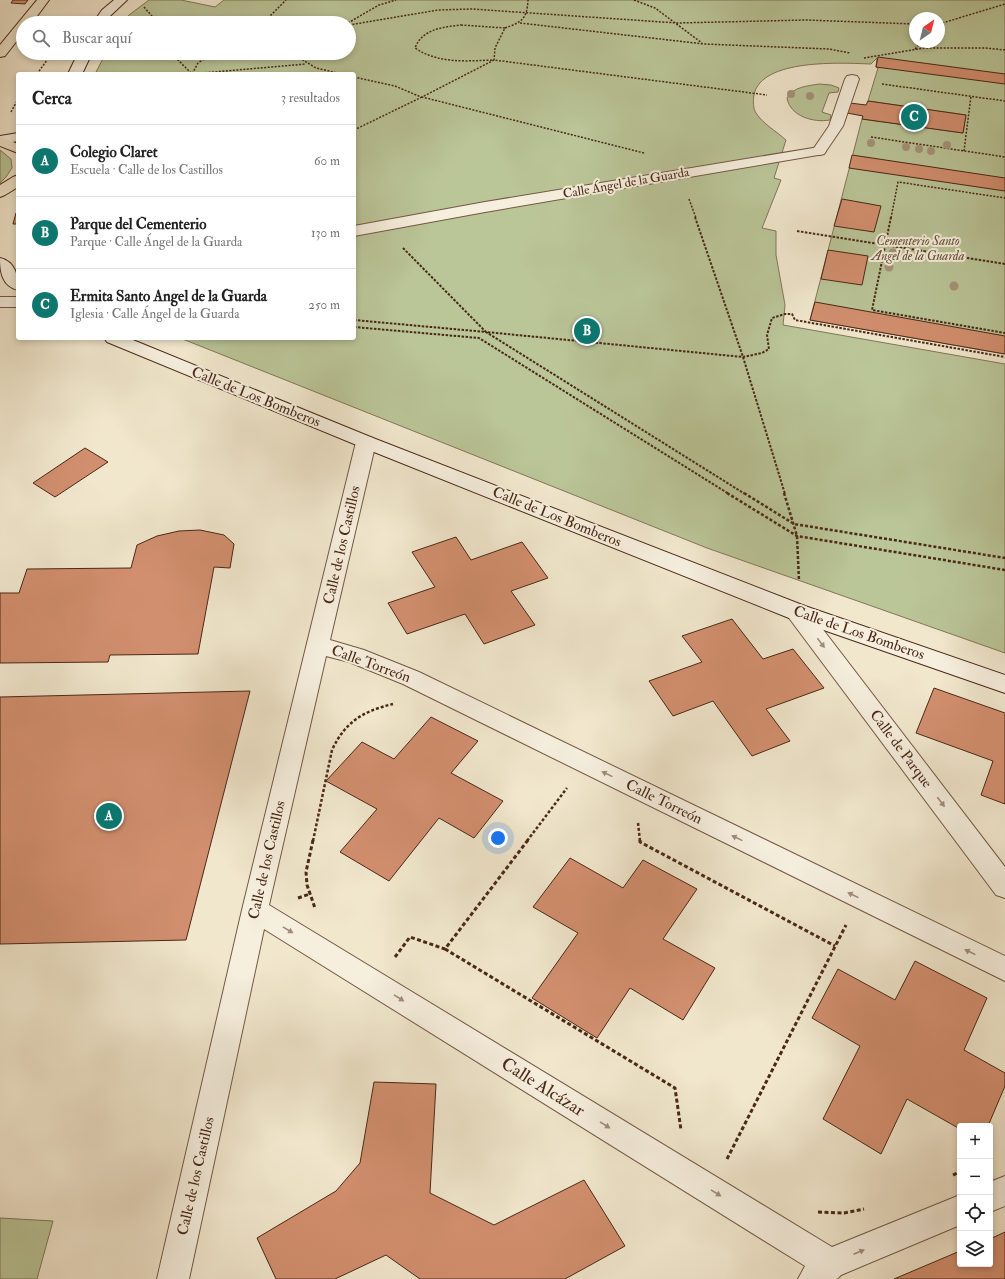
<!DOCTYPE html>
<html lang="es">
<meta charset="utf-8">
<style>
body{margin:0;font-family:"IM FELL Double Pica",serif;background:#f2f2f2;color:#222}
.controls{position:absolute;right:12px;bottom:12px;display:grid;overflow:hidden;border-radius:4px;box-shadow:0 2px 6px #0003}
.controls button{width:36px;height:36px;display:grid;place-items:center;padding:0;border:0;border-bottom:1px solid #e0e0e0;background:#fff;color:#222;font:20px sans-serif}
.compass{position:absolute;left:909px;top:12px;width:36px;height:36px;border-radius:50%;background:#fff;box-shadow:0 2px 6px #0003;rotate:35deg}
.you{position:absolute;left:498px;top:838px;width:14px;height:14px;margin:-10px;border:3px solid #fff;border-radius:50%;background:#1a73e8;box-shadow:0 0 0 6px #1a73e833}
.badge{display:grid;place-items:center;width:26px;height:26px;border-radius:50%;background:#0f766e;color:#fff;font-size:13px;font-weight:700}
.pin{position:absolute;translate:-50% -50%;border:2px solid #fff;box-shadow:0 1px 4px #0006}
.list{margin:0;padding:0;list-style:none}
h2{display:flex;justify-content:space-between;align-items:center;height:52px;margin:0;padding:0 16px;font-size:17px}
h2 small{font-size:13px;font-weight:400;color:#767676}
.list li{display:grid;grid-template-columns:26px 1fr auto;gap:12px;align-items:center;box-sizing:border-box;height:72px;padding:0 16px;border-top:1px solid #e0e0e0}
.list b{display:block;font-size:15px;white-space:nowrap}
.list p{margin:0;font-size:13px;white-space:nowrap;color:#767676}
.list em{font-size:13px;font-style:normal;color:#767676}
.icon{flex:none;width:22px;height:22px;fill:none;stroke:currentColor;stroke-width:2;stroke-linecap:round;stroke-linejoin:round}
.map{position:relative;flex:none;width:1005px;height:1279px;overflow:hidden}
.search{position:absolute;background:#fff;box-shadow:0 2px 6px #0003;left:16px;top:16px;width:340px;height:44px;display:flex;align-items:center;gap:10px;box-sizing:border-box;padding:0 14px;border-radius:22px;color:#767676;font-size:15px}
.panel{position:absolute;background:#fff;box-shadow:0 2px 6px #0003;left:16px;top:72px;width:340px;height:268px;border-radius:4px}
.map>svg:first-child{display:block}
.green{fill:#bac598;stroke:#827658;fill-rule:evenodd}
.building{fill:#d28f6f;stroke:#4a2817}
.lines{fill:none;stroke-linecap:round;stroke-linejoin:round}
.lane-casing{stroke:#745844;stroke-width:2}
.street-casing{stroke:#745844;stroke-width:2}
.secondary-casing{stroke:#4a2817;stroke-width:2}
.primary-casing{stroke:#4a2817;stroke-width:2}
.path-far3{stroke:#4a2817;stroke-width:1.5;stroke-dasharray:2 1.5;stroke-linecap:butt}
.path-far2{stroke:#4a2817;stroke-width:2;stroke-dasharray:2.5 1.5;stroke-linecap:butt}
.path-far1{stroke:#4a2817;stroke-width:2.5;stroke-dasharray:3 2;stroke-linecap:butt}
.path{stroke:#4a2817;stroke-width:3;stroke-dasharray:4 2.5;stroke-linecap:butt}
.lane{fill:#f6efde;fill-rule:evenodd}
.street{fill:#f6efde;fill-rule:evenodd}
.secondary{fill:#f6efde;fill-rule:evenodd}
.primary{fill:#f1e7cd;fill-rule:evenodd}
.tree{fill:#a5937a}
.oneway{fill:#a08c7a}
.labels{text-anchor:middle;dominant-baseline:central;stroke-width:4;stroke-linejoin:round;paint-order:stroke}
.far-street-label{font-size:13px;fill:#4a2817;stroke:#f6efde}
.far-park-label{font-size:13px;font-style:italic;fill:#664f37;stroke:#f6efde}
.street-label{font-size:15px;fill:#4a2817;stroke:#f6efde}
.near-street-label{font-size:18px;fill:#4a2817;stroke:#f6efde}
</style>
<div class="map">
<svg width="1005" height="1279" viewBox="0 0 1005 1279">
<rect width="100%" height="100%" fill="#f1e7cd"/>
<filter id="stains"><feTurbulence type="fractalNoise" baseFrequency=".005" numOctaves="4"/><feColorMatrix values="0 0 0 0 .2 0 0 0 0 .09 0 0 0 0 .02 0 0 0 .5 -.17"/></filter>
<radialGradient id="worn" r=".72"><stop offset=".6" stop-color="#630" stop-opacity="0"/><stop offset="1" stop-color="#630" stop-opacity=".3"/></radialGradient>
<path class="green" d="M149,0H181L215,7L224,0H1005V354L810,320L862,119L963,133L966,115L868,101L878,68L876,67L877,58L871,64C843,63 761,58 754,95C753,100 753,109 756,113C763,124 776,131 786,140L774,178L781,180L762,228L776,231V255L785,305L783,325L1005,364V653L707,548L180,338H354V74H95L106,53H349V23H124L129,15ZM915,18H939V42H915Z
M819,84L831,85L839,88L838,92L829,93L822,112L831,115L830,120C813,123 790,116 787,98C793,87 807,86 819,84Z
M0,150L11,159L12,168L6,177L0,183Z
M0,1218L53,1221L37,1279H0Z"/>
<path class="building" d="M13,0H28L25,4L11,3Z
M878,57L1005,74V84L876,67Z
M868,101L966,115L963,133L862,119L863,116L847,113L850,103L866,105Z
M852,155L1005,178V191L849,168Z
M842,199L881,206L874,232L834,226Z
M18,212V224H13L16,213Z
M828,250L868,256L862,285L821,279Z
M815,302L1005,336V354L810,320Z
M85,448L108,462L55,497L33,483Z
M200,530L224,535L234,544L230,568L214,567L198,654L110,655L108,662L0,663V593H19L27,569L131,568L137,545L157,536L179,531Z
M456,537L471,560L522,542L548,578L511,591L535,625L484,644L465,614L407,634L388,603L435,587L412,552Z
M732,619L763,659L793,649L824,688L766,709L790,741L752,756L713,701L673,716L649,681L702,662L682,636Z
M934,688L1005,713V804L981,795L993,761L916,733Z
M250,691L186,940L0,944V697Z
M431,717L478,741L451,773L503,801L474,838L439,818L389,881L340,852L377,809L326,781L362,742L394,759Z
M570,858L623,888L643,860L697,889L663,939L715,968L683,1020L630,988L597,1038L532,998L578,933L533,907Z
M915,961L987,998L964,1050L1005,1073V1086L988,1126H960V1129L907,1099L881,1154L823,1119L860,1046L812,1018L838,969L895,1000Z
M374,1082L436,1084L430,1193L494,1225L584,1180L625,1246L565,1279H420L386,1255L335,1279H276L257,1238L336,1191L360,1163Z
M1005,1232V1279H894L960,1251V1264H990V1239Z"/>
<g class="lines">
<g class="lane-casing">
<path id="lane" d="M852,75L857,76L859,79L843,126L824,154L819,155L814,154L812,151L829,126L845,79L847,76Z"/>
</g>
<g class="street-casing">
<path id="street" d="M819,147L824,148L826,151L824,154L485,212L354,236V226L485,202Z
M0,297H18V307H0Z
M366,436L373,438L376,442L330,640L364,650L419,672L1005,956V981L403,684L349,662L326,656L269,905L832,1247L960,1195V1225L841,1275L837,1279H798L805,1266L264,929L189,1279H157L242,910L356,442L359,438Z
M797,604L805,606L1005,867V898L996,895L789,618L786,612L789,606Z
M1005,1176V1206L990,1212V1182Z"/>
</g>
<g class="secondary-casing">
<path id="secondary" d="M114,0H127L110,16L105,23H93L102,10Z
M78,53H92L82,74H68Z
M18,133V141L0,144V136Z
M0,258C16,262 18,276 18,290C2,286 0,272 0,258Z
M104,338H128L373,438L805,606L1005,675V693L789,618L359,446L107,342Z"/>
</g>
<g class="primary-casing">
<path id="primary" d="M37,0H49L32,23H23V33L5,56L0,57V45Z
M0,137L18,144V153L0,146Z
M18,175V187L5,195L0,197V185L13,177Z"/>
</g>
<path class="path-far3" d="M634,0L655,8L702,43
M144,7L158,23
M263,23L286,0
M348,23L379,5L396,0
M520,23L704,44L829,49L850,53
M939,24L1005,4
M349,25L438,10L472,9L677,23L806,20L915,24
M461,25L505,28L495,48L494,60C466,61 439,64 415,48C422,29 443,27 461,25Z
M505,28C522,22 527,19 528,0
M915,49L921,42
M176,53V58L192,74L198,63L213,53
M307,53L303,60L316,68L342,74
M864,58L924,48H985L1005,50
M37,74L52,53
M191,74L306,64
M354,77L395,86L421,97
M882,84L1005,101
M11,112L18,99
M354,130L422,97
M871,137L1005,157
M964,151L971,96
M644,153L422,97L494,60L767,95
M689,199L696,218
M891,218L898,182L1005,198"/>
<path class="path-far2" d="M695,217L743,357L785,494
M891,217L872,310L1005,333
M797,231L1005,264
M403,248L486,332L743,357L762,353L769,349L767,335L772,318L785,314H792L795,320L1005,357
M354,320L486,332L745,494
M354,327L479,338L729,494"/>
<path class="path-far1" d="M727,493L797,536L1005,570
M744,493L794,524L1005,558
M784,493L797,536L799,581
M638,823L640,841
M313,841L332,750C345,722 363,711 393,704
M527,841L567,788"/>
<path class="path" d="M313,840L306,872L307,885L315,908
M640,840V842L835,946
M298,898L310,894
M445,949L675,1088L681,1130
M395,957L410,937L445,949L528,840
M727,1159L846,925
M953,1175L960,1172
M818,1212L844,1213L864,1209"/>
<use href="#lane" class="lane"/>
<use href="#street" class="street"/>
<use href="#secondary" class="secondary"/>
<use href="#primary" class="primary"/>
</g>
<g class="tree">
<circle cx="791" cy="94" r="4"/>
<circle cx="810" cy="96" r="4"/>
<circle cx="871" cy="143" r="4"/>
<circle cx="947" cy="145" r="4"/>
<circle cx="906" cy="147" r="4"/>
<circle cx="919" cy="149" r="4"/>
<circle cx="931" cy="151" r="4"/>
<circle cx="893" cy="253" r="4.5"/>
<circle cx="889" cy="267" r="4.5"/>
<circle cx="954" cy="286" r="4.5"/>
</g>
<defs><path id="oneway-solid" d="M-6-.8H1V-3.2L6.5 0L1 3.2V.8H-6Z"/></defs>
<g class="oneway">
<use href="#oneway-solid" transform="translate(821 643) rotate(53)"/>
<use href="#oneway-solid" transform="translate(607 774) rotate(-154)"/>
<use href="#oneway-solid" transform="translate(941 802) rotate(53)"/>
<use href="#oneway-solid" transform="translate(737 838) rotate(-154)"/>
<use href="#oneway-solid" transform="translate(853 895) rotate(-154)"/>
<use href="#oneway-solid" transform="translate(288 930) rotate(31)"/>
<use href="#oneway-solid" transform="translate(970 952) rotate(-154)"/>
<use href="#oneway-solid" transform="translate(399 998) rotate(32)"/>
<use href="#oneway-solid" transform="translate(605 1125) rotate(32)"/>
<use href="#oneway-solid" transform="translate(716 1193) rotate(32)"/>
<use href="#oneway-solid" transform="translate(859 1252) rotate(-23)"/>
</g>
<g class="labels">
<g class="far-street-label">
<text transform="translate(626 183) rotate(-10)">Calle Ángel de la Guarda</text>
</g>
<g class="far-park-label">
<text x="918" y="241">Cementerio Santo<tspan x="918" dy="15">Angel de la Guarda</tspan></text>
</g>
<g class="street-label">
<text transform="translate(256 397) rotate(22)">Calle de Los Bomberos</text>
<text transform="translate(557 517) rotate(22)">Calle de Los Bomberos</text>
<text transform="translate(342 545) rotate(-77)">Calle de los Castillos</text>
<text transform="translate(859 633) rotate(19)">Calle de Los Bomberos</text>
<text transform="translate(371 664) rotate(20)">Calle Torreón</text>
<text transform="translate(901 749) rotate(53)">Calle de Parque</text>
<text transform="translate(664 802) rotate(26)">Calle Torreón</text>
<text transform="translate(267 860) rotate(-77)">Calle de los Castillos</text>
<text transform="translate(196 1176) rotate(-77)">Calle de los Castillos</text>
</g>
<g class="near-street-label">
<text transform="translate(543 1087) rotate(32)">Calle Alcázar</text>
</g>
</g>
<rect width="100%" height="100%" filter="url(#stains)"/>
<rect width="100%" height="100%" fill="url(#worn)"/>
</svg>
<div class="controls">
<button>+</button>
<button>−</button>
<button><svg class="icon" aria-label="locate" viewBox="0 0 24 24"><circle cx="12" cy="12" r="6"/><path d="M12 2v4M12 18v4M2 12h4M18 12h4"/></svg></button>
<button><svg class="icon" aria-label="layers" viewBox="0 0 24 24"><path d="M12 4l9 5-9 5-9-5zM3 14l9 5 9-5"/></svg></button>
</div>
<svg class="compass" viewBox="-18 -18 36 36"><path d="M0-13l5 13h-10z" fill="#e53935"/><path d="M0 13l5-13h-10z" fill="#767676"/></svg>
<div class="you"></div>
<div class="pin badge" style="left:109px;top:816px">A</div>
<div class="pin badge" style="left:587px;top:331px">B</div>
<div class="pin badge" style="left:914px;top:117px">C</div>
<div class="search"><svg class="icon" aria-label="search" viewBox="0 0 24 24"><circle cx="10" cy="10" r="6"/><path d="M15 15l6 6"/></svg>Buscar aquí</div>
<section class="panel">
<h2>Cerca<small>3 resultados</small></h2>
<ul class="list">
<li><span class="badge">A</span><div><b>Colegio Claret</b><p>Escuela · Calle de los Castillos</p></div><em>60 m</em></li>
<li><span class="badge">B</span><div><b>Parque del Cementerio</b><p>Parque · Calle Ángel de la Guarda</p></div><em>130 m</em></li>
<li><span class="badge">C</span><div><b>Ermita Santo Angel de la Guarda</b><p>Iglesia · Calle Ángel de la Guarda</p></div><em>250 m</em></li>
</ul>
</section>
</div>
